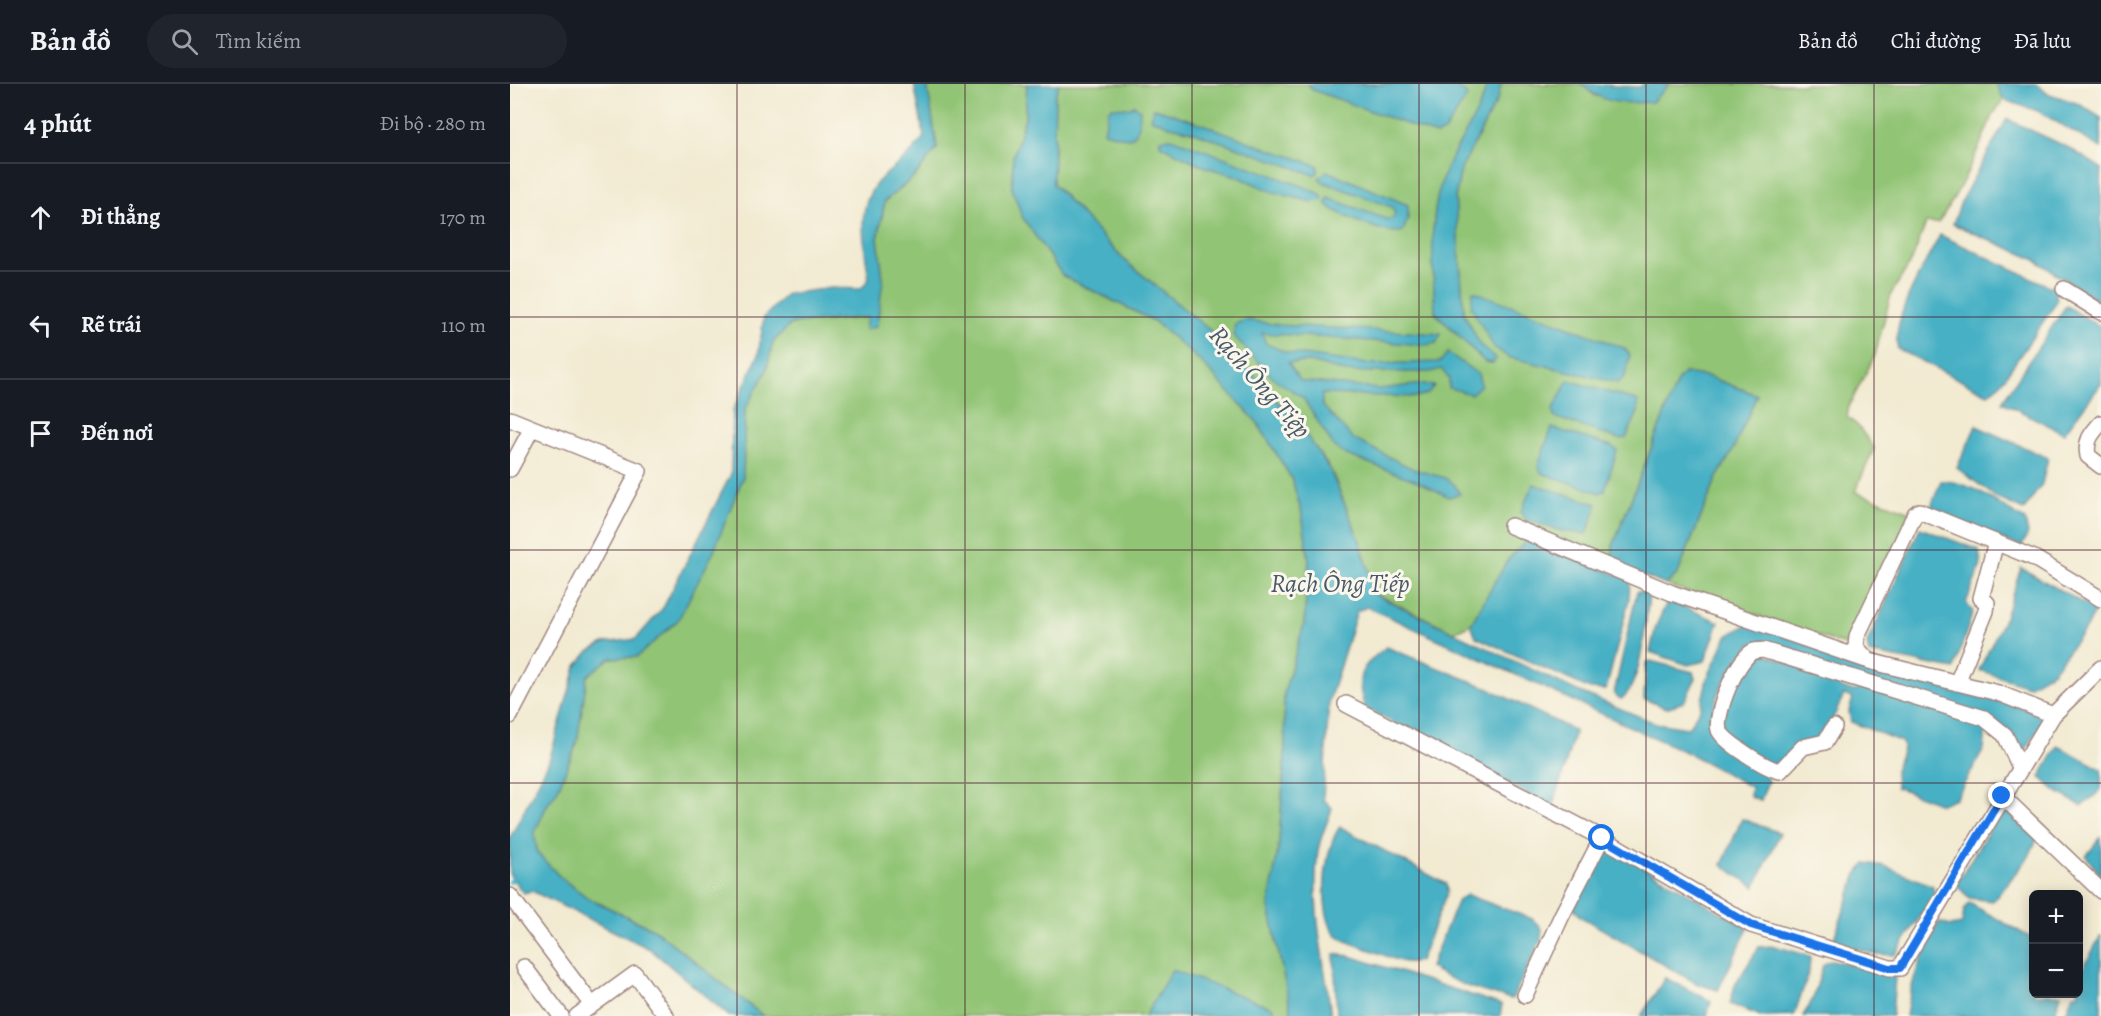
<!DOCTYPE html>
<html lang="vi">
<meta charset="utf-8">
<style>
body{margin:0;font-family:Alegreya,serif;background:#20242c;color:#f1f3f6}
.controls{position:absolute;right:18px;bottom:18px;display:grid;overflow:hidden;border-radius:9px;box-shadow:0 3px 15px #0003}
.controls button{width:54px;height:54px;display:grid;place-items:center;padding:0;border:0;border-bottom:2px solid #363941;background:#171b24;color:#f1f3f6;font:30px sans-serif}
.stop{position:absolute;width:18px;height:18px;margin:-14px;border:4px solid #1a73e8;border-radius:50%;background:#fff}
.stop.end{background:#1a73e8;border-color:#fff;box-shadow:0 2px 6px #0008}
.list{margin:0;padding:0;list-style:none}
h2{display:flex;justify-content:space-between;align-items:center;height:78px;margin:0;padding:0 24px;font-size:26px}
h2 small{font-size:20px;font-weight:400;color:#9ea1a6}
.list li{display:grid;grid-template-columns:39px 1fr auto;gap:18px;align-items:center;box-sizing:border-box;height:108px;padding:0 24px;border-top:2px solid #363941}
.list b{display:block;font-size:22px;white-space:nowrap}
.list em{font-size:20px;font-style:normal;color:#9ea1a6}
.icon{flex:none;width:33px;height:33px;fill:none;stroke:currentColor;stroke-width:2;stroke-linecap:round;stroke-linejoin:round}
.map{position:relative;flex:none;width:1591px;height:932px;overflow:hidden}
header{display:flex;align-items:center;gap:36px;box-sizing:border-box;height:84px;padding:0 30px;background:#171b24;border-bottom:2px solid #363941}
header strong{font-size:28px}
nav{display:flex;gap:33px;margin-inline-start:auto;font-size:21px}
.search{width:420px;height:54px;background:#20242c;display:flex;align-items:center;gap:15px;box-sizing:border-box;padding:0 21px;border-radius:33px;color:#9ea1a6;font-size:22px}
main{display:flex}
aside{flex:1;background:#171b24}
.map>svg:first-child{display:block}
.green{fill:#91c475;stroke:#6e7250;stroke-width:1.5}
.water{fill:#46b0c5;stroke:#486878;stroke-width:1.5}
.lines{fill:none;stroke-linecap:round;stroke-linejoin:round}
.stream{stroke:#46b0c5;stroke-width:4}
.minor-casing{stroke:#9e847e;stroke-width:18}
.minor{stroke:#fff;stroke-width:15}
.route{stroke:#1a73e8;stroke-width:8}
.grid{fill:none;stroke:#4a1f2b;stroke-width:1.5;stroke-opacity:0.55}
.labels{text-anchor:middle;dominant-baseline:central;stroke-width:6;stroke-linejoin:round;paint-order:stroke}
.water-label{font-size:26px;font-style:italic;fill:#485969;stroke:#fbf7ec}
</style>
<header>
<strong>Bản đồ</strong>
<div class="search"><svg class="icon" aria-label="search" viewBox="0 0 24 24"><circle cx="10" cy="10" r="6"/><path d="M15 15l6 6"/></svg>Tìm kiếm</div>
<nav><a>Bản đồ</a><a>Chỉ đường</a><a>Đã lưu</a></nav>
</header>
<main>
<aside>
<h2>4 phút<small>Đi bộ · 280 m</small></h2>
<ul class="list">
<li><svg class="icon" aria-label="ahead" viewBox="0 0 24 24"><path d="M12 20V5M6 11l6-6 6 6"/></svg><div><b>Đi thẳng</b></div><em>170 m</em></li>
<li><svg class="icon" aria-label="left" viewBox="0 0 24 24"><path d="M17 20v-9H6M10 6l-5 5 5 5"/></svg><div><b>Rẽ trái</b></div><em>110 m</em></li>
<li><svg class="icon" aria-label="arrive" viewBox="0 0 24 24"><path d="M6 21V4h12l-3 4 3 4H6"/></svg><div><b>Đến nơi</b></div></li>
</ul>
</aside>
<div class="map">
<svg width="1591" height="932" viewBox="0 0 1591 932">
<rect width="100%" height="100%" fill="#fbf7ec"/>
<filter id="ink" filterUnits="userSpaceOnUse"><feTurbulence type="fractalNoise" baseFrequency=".0167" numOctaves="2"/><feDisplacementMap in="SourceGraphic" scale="12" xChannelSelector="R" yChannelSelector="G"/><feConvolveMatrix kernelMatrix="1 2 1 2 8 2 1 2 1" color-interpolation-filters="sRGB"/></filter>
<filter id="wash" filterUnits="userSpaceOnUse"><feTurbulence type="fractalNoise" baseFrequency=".008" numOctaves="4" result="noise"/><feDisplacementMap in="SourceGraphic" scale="24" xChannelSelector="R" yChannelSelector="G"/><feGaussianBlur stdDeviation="1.35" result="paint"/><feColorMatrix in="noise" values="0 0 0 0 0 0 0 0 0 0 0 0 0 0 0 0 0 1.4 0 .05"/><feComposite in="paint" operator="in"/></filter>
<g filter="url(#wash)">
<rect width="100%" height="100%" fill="#f2ead1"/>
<path class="green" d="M417,0H517L515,34L503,73L502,105L513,134L553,192L644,237L689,276L747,338L782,395L792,430L799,476L794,540L774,609L775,670L769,758L759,823L782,932H253L145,846L78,814L51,794L28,770L24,750L37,721L47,707L67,659L77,592L100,574L127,572L233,393L235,325L256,288L263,258L281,240L358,233L373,195L368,154L375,117L405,92L427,64Z
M549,0H976C976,21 946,62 937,83C917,130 923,179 925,229L975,278L983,279L986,275L970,261L954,229L945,114L951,85L988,14L991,0H1071L1085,12L1142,18L1159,0H1486L1494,16C1480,31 1477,47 1468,65C1457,91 1444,116 1428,139H1416L1402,176L1381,210L1365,271L1339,322L1337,333L1348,342L1364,364L1345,408L1401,428L1341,563L1156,501L1168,489L1206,395L1223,366L1247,311L1199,293L1175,289L1168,296L1111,441L1103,462L1102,479L1019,454L961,540L944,548L866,510L850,457L821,386L791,343L713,257L613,175L543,100L545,12Z"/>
<path class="water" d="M404,0H417L427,64L405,92L375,117L368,154L373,195L367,242L355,246L357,233L281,240L263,258L256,288L235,325L233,393L203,469L168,536L127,573L100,574L77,592L67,658L47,707L37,721L24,750L28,770L51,794L78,814L145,846L253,932H219L140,865L22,807L13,809L0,791V754L39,677L66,583L78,568L94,559L126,555L153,524L221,390L223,326L248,272L254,233L277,210L321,204L351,205L359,195C354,159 343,117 375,91C389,79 405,68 414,52Z
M517,0H549L545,13L543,100L613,175L713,257L791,343L820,386L850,457L866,511L1065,606L1145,639L1178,644L1190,625L1197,595L1217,552L1238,540L1485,613L1536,633L1511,673L1499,649L1242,559C1224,581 1192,620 1207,650C1213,661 1243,681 1254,689L1258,697L1251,716L1240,713L1241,703L1180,670L857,523L847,527L819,617L813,715L822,724C818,738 810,753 808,767C800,822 815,878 821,932H782L759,823L769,758L775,670L774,609L794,540L799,476L792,430L782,395L747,338L689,276L644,237L553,192L513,134L502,105L503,73L515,34Z
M798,0H937L955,8L957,13L934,48L926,51L803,6Z
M976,0H991L988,14L951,85L945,114L954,229L970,261L986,275L983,279L975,278L925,228C923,179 917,129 937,83C946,62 976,21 976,0Z
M1071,0L1130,3L1133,0H1159L1142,18C1113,20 1094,21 1071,0Z
M1486,0H1526L1537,9L1569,20L1591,34V64L1528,27L1494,16Z
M624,21L630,26L629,42L623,53L617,54L594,48L598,27L602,23L619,24Z
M644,24C680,35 715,48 750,62C769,69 789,74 808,82V88L804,91L678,46L660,42L640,34Z
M1497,35L1559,64L1591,84V219L1524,175L1443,140L1452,115Z
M661,54L792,102L811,110L813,116L802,118L763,108L724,91L695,83L650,61V55Z
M817,87L898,121V135L893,147C877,152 835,133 821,124L816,119L818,114L876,135H882L885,130L882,123L813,98L809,94Z
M1430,151L1543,204L1547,214L1544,222L1491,299L1478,310L1388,265C1380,235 1416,179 1430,151Z
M963,207L1114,264L1120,271L1115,292L1108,299L998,273L984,263L961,223Z
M1556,222L1591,243V300L1554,349L1492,318Z
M736,236L770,241L931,250L926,259L915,261L752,249L756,260L778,269L858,280L930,278L938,269L968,290L971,301L961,310L939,304V294L931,285L920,288H835L800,278L778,279L791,297L869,305L914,300L924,302L917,310L905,313L812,310V321L843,355L903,385L935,394L944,400L950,410L939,413L907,397L834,370L824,363L793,314L763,294L723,251L725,240Z
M1174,289L1199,293L1247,311L1223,366L1206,395L1168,489L1156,501L1102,479L1103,462L1168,296Z
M1058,296L1128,317V328L1116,354L1108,355L1044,333L1043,326Z
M1466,342L1538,374L1532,400L1514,426L1487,414L1447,384Z
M1042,344L1101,362L1107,366L1095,406L1090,409L1031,389L1028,381Z
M1431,397C1461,396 1489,422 1515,436L1518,450L1511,463L1420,425Z
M1023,400L1087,420L1077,450L1051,447L1015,435L1011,428Z
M1410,444L1469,466L1471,481L1456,519L1463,528L1444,585L1359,569L1357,559Z
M1019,454L1120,496L1119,516L1096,606L1080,605L966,553L961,540L997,477Z
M1511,484L1585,526L1576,544L1542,588L1518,602L1469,586L1495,533Z
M1127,507L1139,509C1136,534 1132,602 1111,615L1104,610Z
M1158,516L1209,538L1195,577L1178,581L1140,568L1146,542Z
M876,563L973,602L1065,647L1043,723L855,624C844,591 850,584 876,563Z
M1248,567L1319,594L1334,605L1345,607L1351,604L1468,636L1476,645L1474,665L1446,714L1431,720L1386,703L1385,687L1393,664L1392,658L1341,638L1339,627L1343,614L1334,611L1314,653L1277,682L1257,680L1218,652L1211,640L1222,606Z
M1140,577L1183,588L1186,594L1174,618L1156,624L1134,615L1136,579Z
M1548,662L1591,685V706L1572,722L1544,706L1530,693Z
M1494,722L1528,753L1518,774L1483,817L1459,814L1446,800Z
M1232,735L1270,749L1245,803L1212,781Z
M830,743L936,800L937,808L910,877C894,881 882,874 866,868C855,863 837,860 828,852C806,834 814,763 830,743Z
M1591,753V792L1576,772Z
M1094,760L1238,844L1208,906L1188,900L1071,833L1062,822Z
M1356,779L1374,782L1423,802L1424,811L1385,871L1364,870L1323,857L1347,790Z
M957,811L1022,835L1032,845L1031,856L1002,915C974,909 944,900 920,883L948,816Z
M1459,819L1523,855L1524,910H1551L1544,932H1396C1401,897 1412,869 1429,838L1440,842L1452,840L1454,826Z
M1591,851V932H1555L1563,910H1568L1570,890Z
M1264,862L1300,872L1299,888L1284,931L1251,932L1220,920L1225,901L1249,863Z
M824,870L840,872L992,921L990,932H827Z
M1322,876L1385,892L1382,932H1293L1303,915L1313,881Z
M662,886L764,924V932H635Z
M1155,894L1201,917L1197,932H1131Z"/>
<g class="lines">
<path class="stream" d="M0,798L3,795"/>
</g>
</g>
<g filter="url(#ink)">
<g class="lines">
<g class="minor-casing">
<path id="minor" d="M1554,205L1591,228
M0,335L129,387L0,632
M1591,339C1581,350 1575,357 1578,372L1591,382
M0,385L22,344
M1001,442L1162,509L1356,576
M1447,599L1476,527L1477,519L1471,514L1486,458
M836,620L1092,754L1241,841L1380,884H1390L1543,631L1591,584
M1543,631L1488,609L1359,577L1346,563L1347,552L1405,430L1409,427L1524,474L1591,515
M1324,643L1315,658L1293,663L1270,687C1257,685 1214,658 1209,646C1204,630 1228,573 1244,567C1247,566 1250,567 1253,566L1474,634L1495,651L1510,683
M1492,712L1591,807
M0,812L82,921
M14,883L51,932
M1015,911L1052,831L1092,754
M67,932L125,890L156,932"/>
</g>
<use href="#minor" class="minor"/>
</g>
</g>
<g class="lines" filter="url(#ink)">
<path class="route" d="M1092,754L1241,841L1380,884H1390L1492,712"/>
</g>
<path class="grid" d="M227,0V932M455,0V932M682,0V932M909,0V932M1136,0V932M1364,0V932M0,233H1591M0,466H1591M0,699H1591"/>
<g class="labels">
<g class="water-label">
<text transform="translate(750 298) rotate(49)">Rạch Ông Tiệp</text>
<text x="830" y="499">Rạch Ông Tiếp</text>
</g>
</g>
</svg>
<div class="controls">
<button>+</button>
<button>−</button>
</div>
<div class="stop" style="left:1092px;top:754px"></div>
<div class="stop end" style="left:1492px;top:712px"></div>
</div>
</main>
